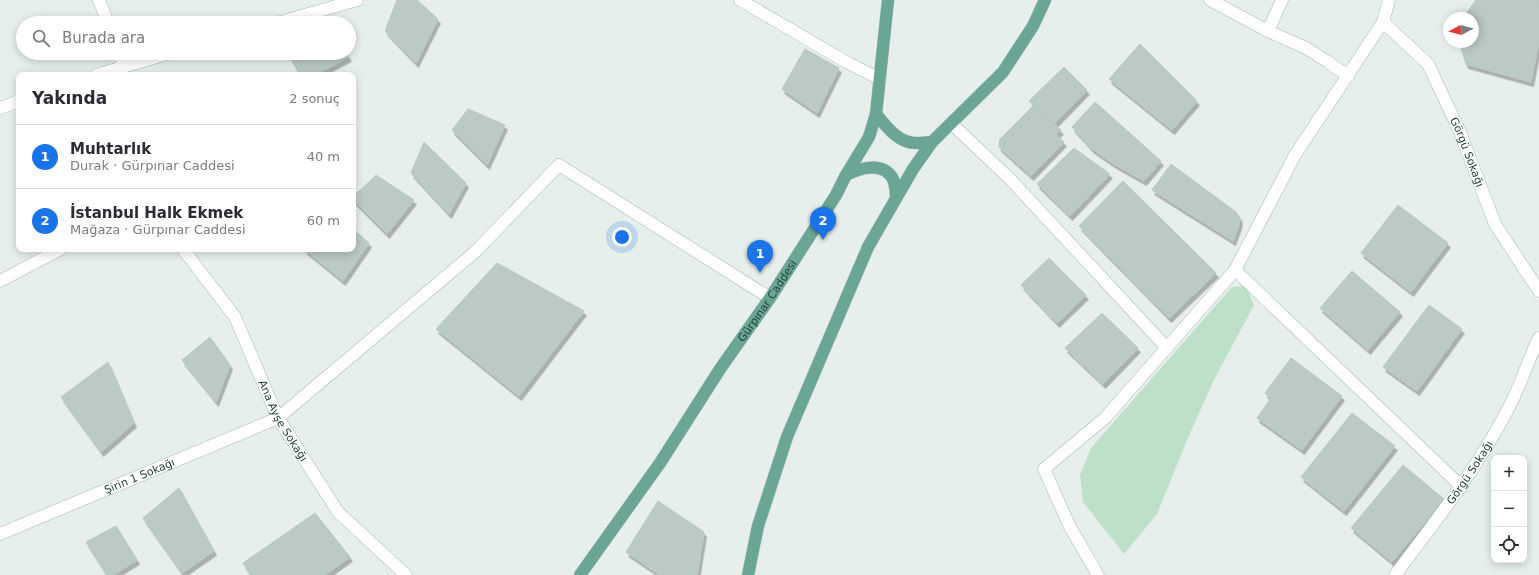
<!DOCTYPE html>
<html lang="tr">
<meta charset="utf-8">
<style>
body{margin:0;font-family:"DejaVu Sans",sans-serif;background:#f2f2f3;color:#2b2b33}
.controls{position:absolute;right:12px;bottom:12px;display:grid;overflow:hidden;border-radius:8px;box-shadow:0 2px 10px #0003}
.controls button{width:36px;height:36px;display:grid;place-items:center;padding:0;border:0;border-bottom:1px solid #e1e1e2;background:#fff;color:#2b2b33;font:20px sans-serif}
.compass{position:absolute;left:1443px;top:12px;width:36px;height:36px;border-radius:50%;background:#fff;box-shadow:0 2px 10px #0003;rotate:263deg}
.you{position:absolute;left:622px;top:237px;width:14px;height:14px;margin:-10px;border:3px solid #fff;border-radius:50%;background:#1a73e8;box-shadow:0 0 0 6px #1a73e833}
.badge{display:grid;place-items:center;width:26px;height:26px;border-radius:50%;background:#1a73e8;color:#fff;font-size:13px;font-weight:700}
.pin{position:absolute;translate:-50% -33px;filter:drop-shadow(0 1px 2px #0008)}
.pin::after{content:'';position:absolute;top:21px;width:14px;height:12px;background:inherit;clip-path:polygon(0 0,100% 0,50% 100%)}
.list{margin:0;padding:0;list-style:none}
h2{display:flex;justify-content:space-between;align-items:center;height:52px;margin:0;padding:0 16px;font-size:17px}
h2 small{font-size:13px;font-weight:400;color:#7c7c81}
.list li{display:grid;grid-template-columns:26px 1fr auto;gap:12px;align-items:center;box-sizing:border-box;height:64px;padding:0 16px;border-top:1px solid #e1e1e2}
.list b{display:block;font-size:15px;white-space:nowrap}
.list p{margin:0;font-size:13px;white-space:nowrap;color:#7c7c81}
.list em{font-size:13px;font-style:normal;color:#7c7c81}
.icon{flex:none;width:22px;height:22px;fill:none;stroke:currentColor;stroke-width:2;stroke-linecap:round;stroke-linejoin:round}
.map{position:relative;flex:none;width:1539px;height:575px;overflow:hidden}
.search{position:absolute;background:#fff;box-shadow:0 2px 10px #0003;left:16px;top:16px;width:340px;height:44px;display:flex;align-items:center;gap:10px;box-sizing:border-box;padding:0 14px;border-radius:22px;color:#7c7c81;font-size:15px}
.panel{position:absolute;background:#fff;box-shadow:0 2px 10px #0003;left:16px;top:72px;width:340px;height:180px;border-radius:8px}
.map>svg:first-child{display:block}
.green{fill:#bfe0c8}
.building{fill:#bbcac4;stroke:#b8c9c2;filter:url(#shadow)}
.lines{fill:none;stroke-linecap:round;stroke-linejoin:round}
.minor-casing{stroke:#a8b8b2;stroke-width:13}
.major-casing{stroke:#c2cac8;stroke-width:13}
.minor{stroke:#fff;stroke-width:12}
.major{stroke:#6aa596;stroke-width:12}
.labels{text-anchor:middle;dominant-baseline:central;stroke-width:3;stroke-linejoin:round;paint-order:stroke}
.street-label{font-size:11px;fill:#24423a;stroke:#f7fbf9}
</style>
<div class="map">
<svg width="1539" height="575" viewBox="0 0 1539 575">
<defs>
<filter id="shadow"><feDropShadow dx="2.5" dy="4.5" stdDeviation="0" flood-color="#0004"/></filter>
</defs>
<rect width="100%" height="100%" fill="#e6efeb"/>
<path class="green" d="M1246,286L1254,305L1214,380L1190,433L1157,514L1124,554L1083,502L1080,475L1091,448L1232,287Z"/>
<path class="building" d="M397,0H417L438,19L416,63L385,31Z
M1476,0H1539V41L1531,82L1466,64L1459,42H1473V18H1463Z
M322,10L330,23H307Z
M1140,44L1197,101L1172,130L1109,79Z
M805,49L839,68L817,113L782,89Z
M288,53H346L349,57L315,75H300Z
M1064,67L1087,90L1054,124L1029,101Z
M1095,102L1161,161L1144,181L1114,164L1092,149L1072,127Z
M1033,106L1061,130L1056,135L1064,142L1031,176L999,147L1000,139Z
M468,109L505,125L487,165L452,130Z
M424,142L466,183L449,214L411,173Z
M1074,148L1110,174L1070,216L1037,184Z
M1171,164L1236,212L1240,218L1239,225L1233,241L1152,190Z
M376,175L414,200L387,234L353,200V197Z
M1123,181L1216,273L1169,318L1079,226Z
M1398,205L1448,243L1411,292L1361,253Z
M353,229L369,243L343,281L304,249H353Z
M1049,258L1086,295L1057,323L1021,285Z
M497,263L584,311L519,396L436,329Z
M1352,271L1400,312L1368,350L1320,308Z
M1429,305L1462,329L1417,391L1383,367Z
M1102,313L1138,348L1103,384L1065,348Z
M210,337L230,365L216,402L182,360Z
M1291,358L1342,396L1302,450L1257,418L1271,398L1265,393Z
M108,362L134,423L101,452L61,397Z
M1352,413L1395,446L1344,511L1301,477Z
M1403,465L1444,499L1392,562L1351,528Z
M179,488L214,551L182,573L143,518Z
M658,501L704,532L697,575H660L626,552Z
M315,513L350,557L325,575H251L243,563Z
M116,526L137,560L113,575H107L86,542Z"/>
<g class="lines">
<g class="minor-casing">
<g id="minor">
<path d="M99,0L108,23"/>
<path d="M740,0L848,63L880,79"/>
<path d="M1210,0L1268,31L1306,48L1328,62L1348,76"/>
<path id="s1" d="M1383,22L1428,64L1460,132L1495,224L1539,291"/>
<path d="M277,23L357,0"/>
<path d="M1268,31L1282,0"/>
<path d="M119,53L124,66"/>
<path d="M96,75L170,53"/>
<path d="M0,108L19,101"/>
<path d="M952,124L1010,179L1167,348"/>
<path id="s2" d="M183,249L235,317L278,418L338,512L406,575"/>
<path d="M1235,270L1462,487"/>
<path d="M0,281L61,249"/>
<path id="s3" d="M0,534L278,418L475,252L559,165L770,298"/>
<path d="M1098,575L1070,527L1044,469L1105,418L1235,270L1295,155L1383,22L1389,0"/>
<path id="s4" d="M1395,575C1435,522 1476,470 1507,411C1520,388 1527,362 1539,338"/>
</g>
</g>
<g class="major-casing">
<g id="major">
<path d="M876,114C886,126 898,143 916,143C922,143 927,142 932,142"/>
<path d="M846,175C860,168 883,161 893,179C895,184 896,192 896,198"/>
<path id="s5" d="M580,575L660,463L720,369L770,298L836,195L846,175L869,137L876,114L888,0"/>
<path d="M748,575L758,526L787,437L868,247L913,169L932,142L1003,72L1033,26L1045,0"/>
</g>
</g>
<use href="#minor" class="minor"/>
<use href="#major" class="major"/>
</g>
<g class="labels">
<g class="street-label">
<text stroke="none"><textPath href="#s1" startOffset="158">Görgü Sokağı</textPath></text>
<text stroke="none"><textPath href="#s5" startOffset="332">Gürpınar Caddesi</textPath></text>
<text stroke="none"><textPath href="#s2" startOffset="200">Ana Ayşe Sokağı</textPath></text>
<text stroke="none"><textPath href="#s4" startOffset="127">Görgü Sokağı</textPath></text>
<text stroke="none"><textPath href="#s3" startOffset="151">Şirin 1 Sokağı</textPath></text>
</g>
</g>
</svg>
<div class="controls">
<button>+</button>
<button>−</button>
<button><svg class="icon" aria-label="locate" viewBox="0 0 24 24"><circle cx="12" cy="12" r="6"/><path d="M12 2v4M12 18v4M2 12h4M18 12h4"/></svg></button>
</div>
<svg class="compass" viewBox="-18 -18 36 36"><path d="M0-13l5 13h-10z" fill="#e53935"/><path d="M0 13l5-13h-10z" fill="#7c7c81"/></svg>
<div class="you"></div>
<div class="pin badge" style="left:760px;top:273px">1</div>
<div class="pin badge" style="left:823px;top:240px">2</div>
<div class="search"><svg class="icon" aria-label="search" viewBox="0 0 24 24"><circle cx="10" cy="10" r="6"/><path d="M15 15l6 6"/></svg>Burada ara</div>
<section class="panel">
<h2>Yakında<small>2 sonuç</small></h2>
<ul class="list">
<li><span class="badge">1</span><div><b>Muhtarlık</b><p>Durak · Gürpınar Caddesi</p></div><em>40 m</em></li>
<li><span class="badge">2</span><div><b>İstanbul Halk Ekmek</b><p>Mağaza · Gürpınar Caddesi</p></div><em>60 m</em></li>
</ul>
</section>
</div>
